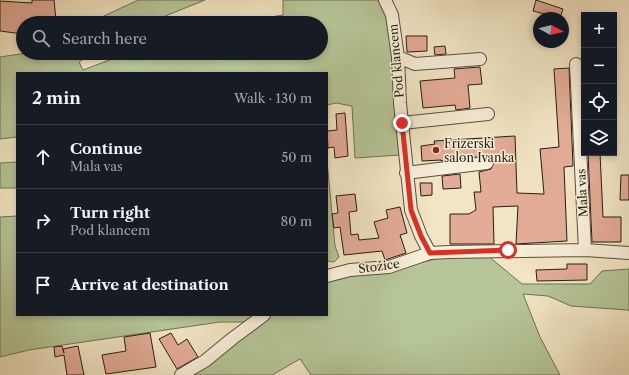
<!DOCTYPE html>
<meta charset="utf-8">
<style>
body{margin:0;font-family:"Libre Caslon Text",serif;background:#242831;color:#f1f3f6}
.controls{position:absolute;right:12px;top:12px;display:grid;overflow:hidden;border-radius:0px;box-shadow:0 2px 6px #0003}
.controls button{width:36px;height:36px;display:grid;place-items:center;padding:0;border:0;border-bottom:1px solid #363941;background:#171b24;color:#f1f3f6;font:20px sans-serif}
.compass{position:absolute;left:533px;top:12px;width:36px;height:36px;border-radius:50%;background:#171b24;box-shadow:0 2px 6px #0003;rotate:98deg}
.stop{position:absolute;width:12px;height:12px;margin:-9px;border:3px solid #d93025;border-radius:50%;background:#fff}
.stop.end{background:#d93025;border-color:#fff;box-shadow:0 1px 4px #0008}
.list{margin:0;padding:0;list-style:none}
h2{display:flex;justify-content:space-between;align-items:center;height:52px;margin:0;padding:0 16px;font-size:17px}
h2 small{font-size:13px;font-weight:400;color:#9ea1a6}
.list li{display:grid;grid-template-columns:26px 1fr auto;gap:12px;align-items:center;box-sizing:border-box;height:64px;padding:0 16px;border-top:1px solid #363941}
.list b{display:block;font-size:15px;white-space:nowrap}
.list p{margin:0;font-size:13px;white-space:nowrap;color:#9ea1a6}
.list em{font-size:13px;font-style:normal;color:#9ea1a6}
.icon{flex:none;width:22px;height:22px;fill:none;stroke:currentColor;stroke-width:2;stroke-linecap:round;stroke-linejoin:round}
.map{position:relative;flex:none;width:629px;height:375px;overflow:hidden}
.search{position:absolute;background:#171b24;box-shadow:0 2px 6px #0003;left:16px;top:16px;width:312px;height:44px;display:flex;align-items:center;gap:10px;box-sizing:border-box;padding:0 14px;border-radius:22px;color:#9ea1a6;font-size:15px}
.panel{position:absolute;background:#171b24;box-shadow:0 2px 6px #0003;left:16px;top:72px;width:312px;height:244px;border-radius:0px}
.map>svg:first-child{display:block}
.green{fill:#b6c698;stroke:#6e7256}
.building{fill:#e3ac96;stroke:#261d15}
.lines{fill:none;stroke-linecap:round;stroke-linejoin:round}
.street-casing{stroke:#594f41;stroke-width:14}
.street{stroke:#f7eed9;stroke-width:12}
.route{stroke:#d93025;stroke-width:5}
.poi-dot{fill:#8f2418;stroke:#f7eed9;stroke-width:1.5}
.labels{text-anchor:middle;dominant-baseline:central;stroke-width:3;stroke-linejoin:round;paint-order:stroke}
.street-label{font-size:12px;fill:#261d15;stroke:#f7eed9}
.poi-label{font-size:12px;fill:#261d15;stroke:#f7eed9;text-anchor:start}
</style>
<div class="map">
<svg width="629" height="375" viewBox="0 0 629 375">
<rect width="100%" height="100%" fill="#f2e5c4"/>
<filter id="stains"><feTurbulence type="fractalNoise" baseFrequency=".005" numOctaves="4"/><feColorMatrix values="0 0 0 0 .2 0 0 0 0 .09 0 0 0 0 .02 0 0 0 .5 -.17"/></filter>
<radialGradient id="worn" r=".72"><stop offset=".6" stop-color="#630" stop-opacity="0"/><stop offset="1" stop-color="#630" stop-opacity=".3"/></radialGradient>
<path class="green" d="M138,0H205L148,23H89Z
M283,0H379L388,17L390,30L400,155L355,158L352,106L336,103L327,105V73H17V137L0,139V57L27,53H92L79,62L83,70L128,53H321V23H234L283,15Z
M327,160L335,246L339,257L334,262L327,261Z
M17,162V188H0V163Z
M17,216V315H256L246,322H220L172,329L29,350L0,357V217Z
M487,255L522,284H590L602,271L629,269V311L628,310L571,306L548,296L523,294L540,337L560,375H311L300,359L272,375H193L215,360L271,315H327V280L351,275L384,272L447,256Z"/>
<path class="building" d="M32,0H54L56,20L43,23H23V34L0,31V1L32,3Z
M536,0L563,9L560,18L533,11Z
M406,36H427V51L407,52Z
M445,46L446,54L435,55L434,47Z
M480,67L482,84L468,85L470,108L456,110L455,105L423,108L420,81L455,78L454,69Z
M569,68L573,166L564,167L567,241L516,244L518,206L493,207L494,244H450V214H469L476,210L474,192H481L479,172L491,169L494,162L490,156H486L441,161V160L422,161L421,146L435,144L434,141L515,136L517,193L544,194L540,149L559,147L554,69Z
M345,113L348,156L335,158L334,147L328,148L327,131L337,130L336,114Z
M588,153H600L603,217H621V242H592Z
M460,174L461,188L443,189L442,176Z
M621,175H629V200H620Z
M420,183H432V195L421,196Z
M355,194L357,211L349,212L351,235L358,234L359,240L379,238L374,222L388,218L386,210L400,207L407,233L400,235L406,253L385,260L382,251L344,255L340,227L334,228L332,214L338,213L336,196Z
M567,264H587V280L537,281L536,270L567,269Z
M150,333L156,367L106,374L102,355L126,351L124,337Z
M171,333L178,345L187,339L198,357L177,369L159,339Z
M62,346L64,353L63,349L78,346L84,375H67L64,355L55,357L54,347Z"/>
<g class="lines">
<g class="street-casing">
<path id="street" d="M385,0L392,15L398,57L400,103L411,210L421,236L430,253
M398,57L415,64L480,59
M576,64L585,250
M402,123L488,114
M406,173L487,163
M327,276L350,270L389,267L430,253L449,252L585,250L629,253
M181,375L205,361L233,338L264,315"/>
</g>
<use href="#street" class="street"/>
</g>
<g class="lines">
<path class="route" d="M402,123L411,210L421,236L430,253L508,250"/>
</g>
<circle class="poi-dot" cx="436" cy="150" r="4"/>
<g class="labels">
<g class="street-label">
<text transform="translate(396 61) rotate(-95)">Pod klancem</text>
<text transform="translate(582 193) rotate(-93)">Mala vas</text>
<text transform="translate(379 266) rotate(-8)">Stožice</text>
</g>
<g class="poi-label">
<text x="444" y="143">Frizerski<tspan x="444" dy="14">salon Ivanka</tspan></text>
</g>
</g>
<rect width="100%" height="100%" filter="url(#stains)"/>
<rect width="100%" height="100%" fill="url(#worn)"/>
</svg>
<div class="controls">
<button>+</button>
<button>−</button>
<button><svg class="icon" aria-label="locate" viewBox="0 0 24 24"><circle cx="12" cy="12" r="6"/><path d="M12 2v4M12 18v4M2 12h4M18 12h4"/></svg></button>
<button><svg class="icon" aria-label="layers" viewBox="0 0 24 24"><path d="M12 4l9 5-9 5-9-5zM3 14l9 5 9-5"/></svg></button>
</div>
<svg class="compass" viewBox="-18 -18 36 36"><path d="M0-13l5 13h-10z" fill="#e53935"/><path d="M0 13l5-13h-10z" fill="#9ea1a6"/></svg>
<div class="stop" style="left:508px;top:250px"></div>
<div class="stop end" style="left:402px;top:123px"></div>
<div class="search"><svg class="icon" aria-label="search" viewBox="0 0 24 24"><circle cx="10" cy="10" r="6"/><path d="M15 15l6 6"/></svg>Search here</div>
<section class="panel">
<h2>2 min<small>Walk · 130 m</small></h2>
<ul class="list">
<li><svg class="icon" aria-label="ahead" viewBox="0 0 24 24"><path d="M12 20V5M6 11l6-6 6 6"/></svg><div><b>Continue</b><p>Mala vas</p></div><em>50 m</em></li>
<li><svg class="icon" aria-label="right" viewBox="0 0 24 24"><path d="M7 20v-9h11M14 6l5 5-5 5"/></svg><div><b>Turn right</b><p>Pod klancem</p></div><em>80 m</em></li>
<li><svg class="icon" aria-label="arrive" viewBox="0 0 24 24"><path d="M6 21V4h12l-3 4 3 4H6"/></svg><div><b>Arrive at destination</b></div></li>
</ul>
</section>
</div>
